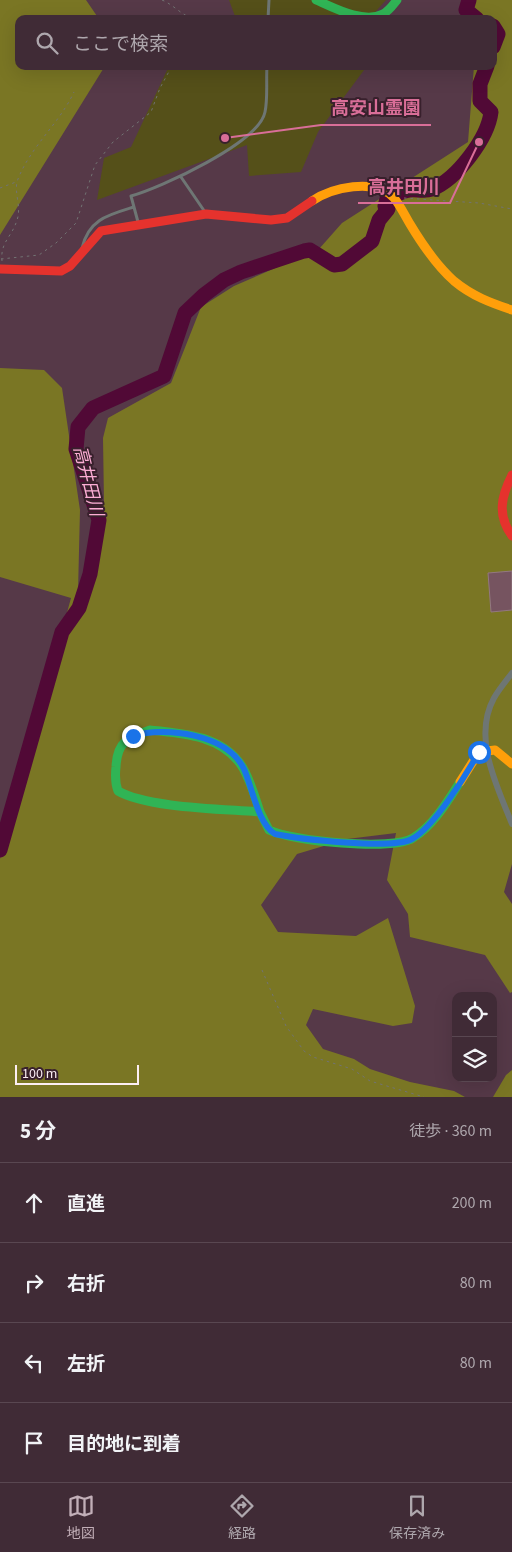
<!DOCTYPE html>
<html lang="ja">
<meta charset="utf-8">
<style>
body{margin:0;font-family:"Source Sans 3","Noto Sans JP",sans-serif;background:#4b3742;color:#f1f3f6}
.controls{position:absolute;right:15px;bottom:15px;display:grid;overflow:hidden;border-radius:10px;box-shadow:0 5px 20px #0002}
.controls button{width:45px;height:45px;display:grid;place-items:center;padding:0;border:0;border-bottom:1px solid #594751;background:#402b36;color:#f1f3f6;font:25px sans-serif}
.scale{position:absolute;left:15px;bottom:12px;width:124px;box-sizing:border-box;padding-left:5px;border:2px solid #fceef4;border-top:0;font-size:14px;line-height:18px;white-space:nowrap;color:#fceef4;-webkit-text-stroke:4px #38202c;paint-order:stroke}
.stop{position:absolute;width:15px;height:15px;margin:-11px;border:4px solid #1a73e8;border-radius:50%;background:#fff}
.stop.end{background:#1a73e8;border-color:#fff;box-shadow:0 1px 5px #0008}
.list{margin:0;padding:0;list-style:none}
h2{display:flex;justify-content:space-between;align-items:center;height:65px;margin:0;padding:0 20px;font-size:21px}
h2 small{font-size:16px;font-weight:400;color:#aea7ad}
.list li{display:grid;grid-template-columns:32px 1fr auto;gap:15px;align-items:center;box-sizing:border-box;height:80px;padding:0 20px;border-top:1px solid #594751}
.list b{display:block;font-size:19px;white-space:nowrap}
.list em{font-size:16px;font-style:normal;color:#aea7ad}
.icon{flex:none;width:28px;height:28px;fill:none;stroke:currentColor;stroke-width:2;stroke-linecap:round;stroke-linejoin:round}
.map{position:relative;flex:none;width:512px;height:1097px;overflow:hidden}
.search{position:absolute;background:#402b36;box-shadow:0 5px 20px #0002;left:15px;right:15px;top:15px;height:55px;display:flex;align-items:center;gap:12px;box-sizing:border-box;padding:0 18px;border-radius:10px;color:#aea7ad;font-size:19px}
.sheet{height:385px;background:#402b36}
nav{display:flex;justify-content:space-around;align-items:center;box-sizing:border-box;height:70px;border-top:1px solid #594751;background:#402b36;font-size:14px;color:#aea7ad}
nav a{display:grid;justify-items:center;gap:2px}
nav .on{color:#c2afb8}
.map>svg:first-child{display:block}
.green{fill:#555019}
.forest{fill:#7a7624}
.lines{fill:none;stroke-linecap:round;stroke-linejoin:round}
.river{stroke:#510936;stroke-width:15}
.building{fill:#765460;stroke:#937881}
.path{stroke:#727373;stroke-width:1;stroke-dasharray:2.5 4;stroke-linecap:butt}
.lane{stroke:#6e7674;stroke-width:3}
.street{stroke:#6e7674;stroke-width:6}
.fast{stroke:#30b455;stroke-width:9}
.slow{stroke:#ff9f0a;stroke-width:9}
.jam{stroke:#e5322d;stroke-width:9}
.route{stroke:#1a73e8;stroke-width:6}
.labels{text-anchor:middle;dominant-baseline:central;stroke-width:4;stroke-linejoin:round;paint-order:stroke}
.water-label{font-size:18px;font-style:italic;fill:#fcadd4;stroke:#38202c}
.leader{fill:none;stroke:#d96e98;stroke-width:2}
.callout-dot{fill:#d96e98;stroke:#38202c;stroke-width:2}
.callout-label{font-size:18px;text-anchor:middle;font-weight:bold;fill:#d96e98;stroke:#38202c;stroke-width:4;stroke-linejoin:round;paint-order:stroke}
</style>
<div class="map">
<svg width="512" height="1097" viewBox="0 0 512 1097">
<rect width="100%" height="100%" fill="#563948"/>
<path class="green" d="M229,0H386L369,19H236Z
M169,66H367L318,132L301,172L249,176L247,145L97,200L104,158L131,147Z"/>
<path class="forest" d="M0,0H86L99,19H19V66H105L0,235Z
M470,0H512V864L504,892L512,904V992L510,993L485,955L410,937L408,914L387,880L396,833L347,839L297,854L261,905L278,932L356,936L388,918L415,1006L412,1023L393,1026L313,1009L306,1025L323,1049L354,1059L370,1069L410,1082L454,1091L465,1097H0V859L71,598L0,577V368L44,370L62,388L80,510L78,592L104,503L103,438L108,418L171,383L201,307L234,286L319,249L342,223L468,142L474,66H493V19H471Z
M512,1070V1097H493L506,1075Z"/>
<g class="lines">
<path class="river" d="M469,0L466,10L477,19
M493,26L498,34L493,47
M0,850L62,632L79,608L90,574L99,520L76,449L78,427L93,408L164,376L185,313L204,295L224,280L241,272L304,251L310,250L334,265L342,264L372,241L379,220L388,209L385,206L387,199C394,196 402,191 409,190C417,189 424,192 432,189C457,179 488,138 491,112L480,101V84L487,66"/>
</g>
<path class="building" d="M512,571V610L491,612L488,573Z"/>
<g class="lines">
<path class="path" d="M162,0C174,5 181,15 194,19
M0,188L16,182
M404,198L479,203L512,209
M1,259L39,255L56,243L76,223L95,165L113,142L151,112L160,88L172,66
M2,261C0,242 12,237 17,220C22,207 13,191 18,179C31,146 59,124 74,92
M262,970L286,1026L304,1051L313,1057L352,1069L370,1081L424,1097"/>
<path class="lane" d="M268,19L269,0
M181,177L205,212
M138,222L131,196C160,188 259,143 265,112C268,98 266,81 267,66
M82,248C89,219 108,215 134,207"/>
<path class="street" d="M512,673C506,681 499,689 494,698C472,738 497,786 512,824"/>
<path class="fast" d="M316,0C334,8 364,24 383,14C389,11 393,5 397,0
M150,730C184,733 224,736 243,768C251,782 255,797 260,812C225,809 147,808 118,791C115,783 115,776 116,767C117,742 127,738 150,730Z
M260,812L269,830C291,841 393,851 413,838C433,826 448,801 460,782"/>
<path class="slow" d="M312,201C331,188 375,177 394,198C400,205 405,216 410,224C422,244 436,265 454,281C472,296 491,303 512,310
M460,782L479,752L495,750L512,764"/>
<path class="jam" d="M0,269L61,271L70,266L101,231L206,214L271,220L287,218L312,201
M512,475C501,497 497,515 512,536"/>
</g>
<g class="lines">
<path class="route" d="M133,736C165,726 227,734 244,769C252,787 258,824 275,834C299,839 392,850 412,839C434,827 466,775 479,752"/>
</g>
<g class="labels">
<g class="water-label">
<text transform="translate(88 481) rotate(76)">高井田川</text>
</g>
</g>
<path class="leader" d="M225 138L321 125H431M479 142L450 203H358"/>
<g class="callout-dot">
<circle cx="225" cy="138" r="5"/>
<circle cx="479" cy="142" r="5"/>
</g>
<g class="callout-label">
<text x="376" y="114">高安山霊園</text>
<text x="404" y="193">高井田川</text>
</g>
</svg>
<div class="controls">
<button><svg class="icon" aria-label="locate" viewBox="0 0 24 24"><circle cx="12" cy="12" r="6"/><path d="M12 2v4M12 18v4M2 12h4M18 12h4"/></svg></button>
<button><svg class="icon" aria-label="layers" viewBox="0 0 24 24"><path d="M12 4l9 5-9 5-9-5zM3 14l9 5 9-5"/></svg></button>
</div>
<div class="scale">100 m</div>
<div class="stop" style="left:479px;top:752px"></div>
<div class="stop end" style="left:133px;top:736px"></div>
<div class="search"><svg class="icon" aria-label="search" viewBox="0 0 24 24"><circle cx="10" cy="10" r="6"/><path d="M15 15l6 6"/></svg>ここで検索</div>
</div>
<section class="sheet">
<h2>5 分<small>徒歩 · 360 m</small></h2>
<ul class="list">
<li><svg class="icon" aria-label="ahead" viewBox="0 0 24 24"><path d="M12 20V5M6 11l6-6 6 6"/></svg><div><b>直進</b></div><em>200 m</em></li>
<li><svg class="icon" aria-label="right" viewBox="0 0 24 24"><path d="M7 20v-9h11M14 6l5 5-5 5"/></svg><div><b>右折</b></div><em>80 m</em></li>
<li><svg class="icon" aria-label="left" viewBox="0 0 24 24"><path d="M17 20v-9H6M10 6l-5 5 5 5"/></svg><div><b>左折</b></div><em>80 m</em></li>
<li><svg class="icon" aria-label="arrive" viewBox="0 0 24 24"><path d="M6 21V4h12l-3 4 3 4H6"/></svg><div><b>目的地に到着</b></div></li>
</ul>
</section>
<nav>
<a class="on"><svg class="icon" aria-label="map" viewBox="0 0 24 24"><path d="M3 6l6-2 6 2 6-2v14l-6 2-6-2-6 2zM9 4v14M15 6v14"/></svg>地図</a>
<a><svg class="icon" aria-label="directions" viewBox="0 0 24 24"><path d="M12 3l9 9-9 9-9-9zM9 14v-3h6M13 9l2 2-2 2"/></svg>経路</a>
<a><svg class="icon" aria-label="saved" viewBox="0 0 24 24"><path d="M7 4h10v16l-5-4-5 4z"/></svg>保存済み</a>
</nav>
